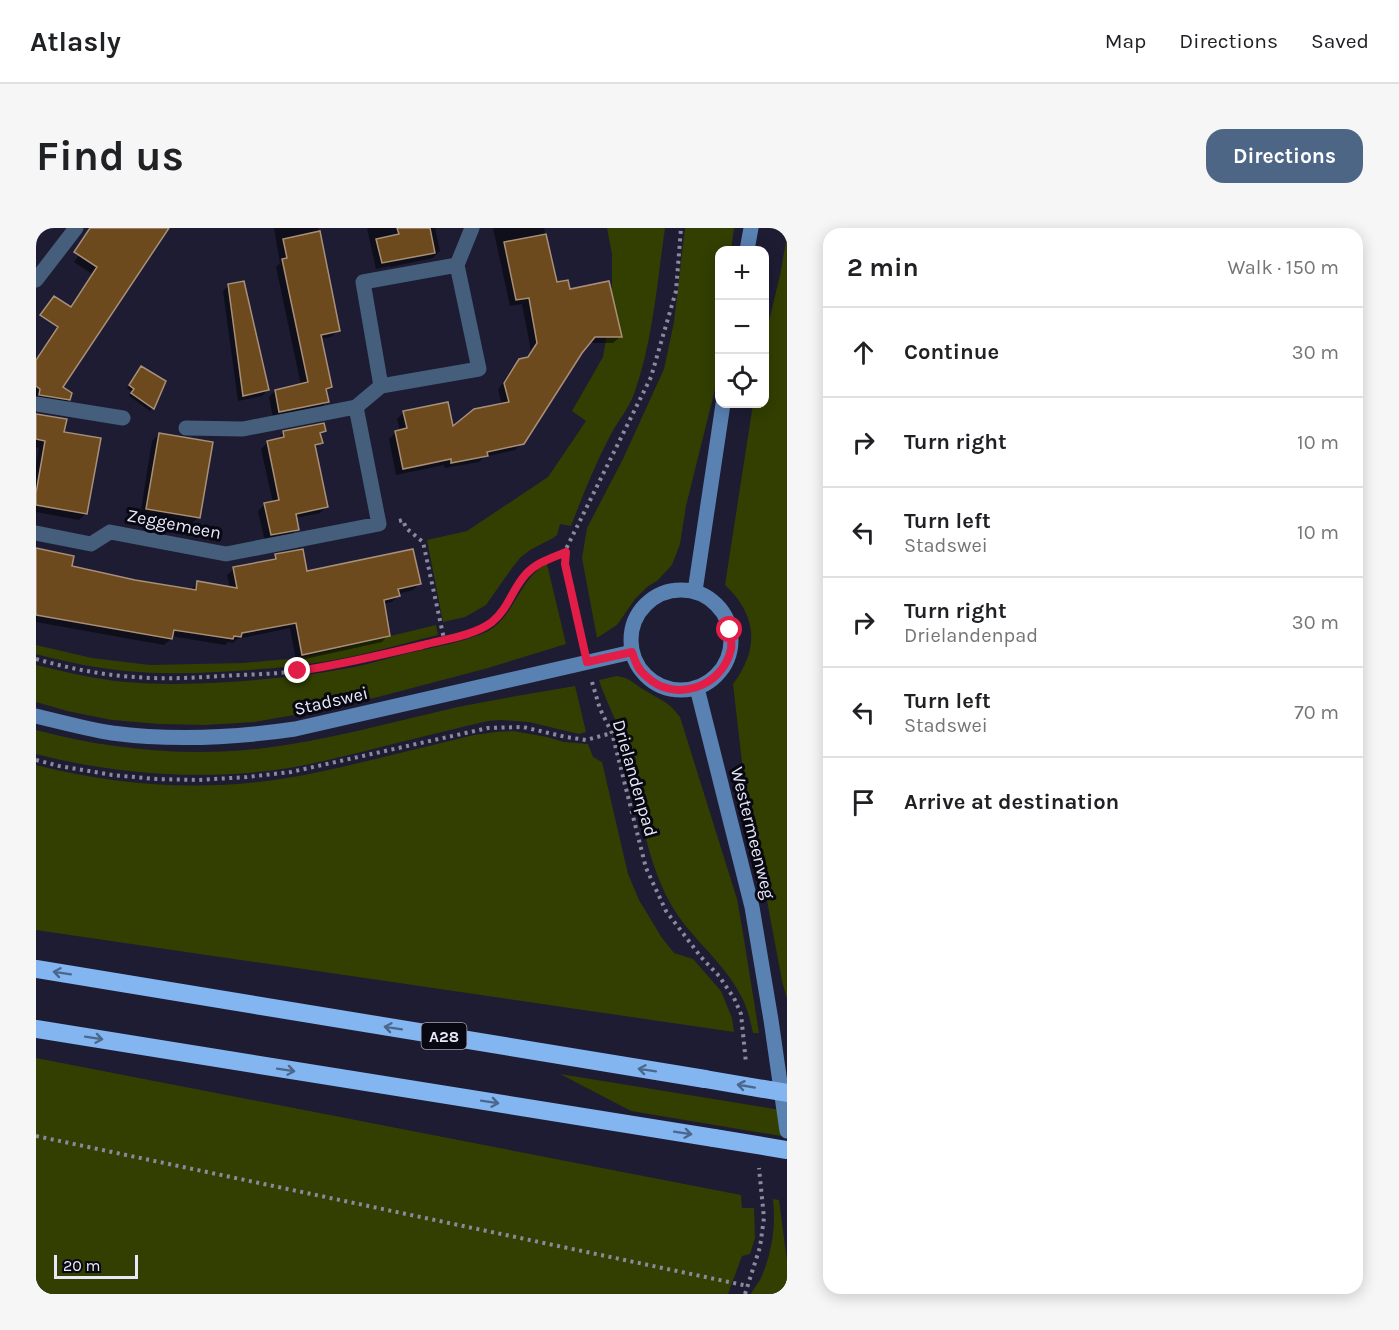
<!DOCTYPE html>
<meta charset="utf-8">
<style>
body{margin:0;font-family:Karla,sans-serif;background:#f6f6f6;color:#202124}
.controls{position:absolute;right:18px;top:18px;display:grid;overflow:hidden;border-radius:12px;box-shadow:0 3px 15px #0003}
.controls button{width:54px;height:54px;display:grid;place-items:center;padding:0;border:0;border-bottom:2px solid #e0e0e0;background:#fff;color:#202124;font:30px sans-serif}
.scale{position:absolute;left:18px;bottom:15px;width:84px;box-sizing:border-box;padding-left:6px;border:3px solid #e8e8f9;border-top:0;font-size:16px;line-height:21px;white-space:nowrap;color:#e8e8f9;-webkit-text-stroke:4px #080812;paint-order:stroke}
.stop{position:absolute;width:18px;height:18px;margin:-14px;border:4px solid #e11d48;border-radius:50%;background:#fff}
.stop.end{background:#e11d48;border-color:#fff;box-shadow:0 2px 6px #0008}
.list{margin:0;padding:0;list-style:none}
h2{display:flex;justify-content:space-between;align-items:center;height:78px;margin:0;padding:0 24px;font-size:26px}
h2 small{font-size:20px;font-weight:400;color:#757577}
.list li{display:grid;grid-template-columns:39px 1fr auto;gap:18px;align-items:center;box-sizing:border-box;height:90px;padding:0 24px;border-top:2px solid #e0e0e0}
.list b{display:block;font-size:22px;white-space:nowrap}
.list p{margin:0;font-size:20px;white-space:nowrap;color:#757577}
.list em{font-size:20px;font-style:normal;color:#757577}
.icon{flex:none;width:33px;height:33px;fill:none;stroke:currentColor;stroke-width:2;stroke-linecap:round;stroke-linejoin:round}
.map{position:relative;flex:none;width:751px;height:1066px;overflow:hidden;border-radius:18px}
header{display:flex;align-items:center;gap:36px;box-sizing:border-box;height:84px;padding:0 30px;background:#fff;border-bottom:2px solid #e0e0e0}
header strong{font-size:28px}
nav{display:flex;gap:33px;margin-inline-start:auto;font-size:21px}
.intro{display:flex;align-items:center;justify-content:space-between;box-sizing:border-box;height:144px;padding:0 36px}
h1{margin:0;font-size:42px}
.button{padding:15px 27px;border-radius:18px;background:#4e6685;color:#fff;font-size:21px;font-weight:700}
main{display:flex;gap:36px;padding:0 36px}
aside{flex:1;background:#fff;border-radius:18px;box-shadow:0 3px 15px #0003}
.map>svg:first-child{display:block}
.green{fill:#323f00}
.shadow{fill:#0007}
.building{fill:#6d491e;stroke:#a89078;stroke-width:1.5}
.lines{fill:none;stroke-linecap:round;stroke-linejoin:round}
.path{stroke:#8a899d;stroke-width:4;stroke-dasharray:3 4.5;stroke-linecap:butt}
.street{stroke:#455e7b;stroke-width:15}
.secondary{stroke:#5981b1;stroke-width:15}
.highway{stroke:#83b5f0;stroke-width:18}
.highway-bridge{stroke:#83b5f0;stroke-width:18}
.oneway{stroke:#4c678c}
.route{stroke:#e11d48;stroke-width:8}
.labels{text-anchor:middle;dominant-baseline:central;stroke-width:6;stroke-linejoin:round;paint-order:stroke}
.shield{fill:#080812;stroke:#a5a5b4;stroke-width:1.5}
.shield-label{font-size:16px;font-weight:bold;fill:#e8e8f9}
.street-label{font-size:18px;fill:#e8e8f9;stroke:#080812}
</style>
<header>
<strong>Atlasly</strong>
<nav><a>Map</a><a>Directions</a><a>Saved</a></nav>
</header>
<div class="intro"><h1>Find us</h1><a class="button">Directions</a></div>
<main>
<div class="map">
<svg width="751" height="1066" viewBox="0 0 751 1066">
<rect width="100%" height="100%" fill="#1d1c33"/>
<path class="green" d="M571,0H629C621,55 617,113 598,166C593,180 582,193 575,206C559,236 547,267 535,298L524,296L521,307L517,310L494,322L484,330L476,340L450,377L429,389L407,394L391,312L431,303L512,249L550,193L536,183L567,129L576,75V26Z
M649,0H698L695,22H684V131L682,149L650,278L644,316L636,337L622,352L611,359L599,371L581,397L561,410L546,330L551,300L587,231L628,141L638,94Z
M751,8V771L746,753L707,543L697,456C723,421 722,388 689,357L717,176H728L729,110L744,47Z
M511,336L530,416L452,440L342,469L264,486L218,494L169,497L123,496L76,492L31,483L0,474V437C29,444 59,451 89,454C124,457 159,456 194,454C232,451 270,448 307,441C328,438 348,431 369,426C394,420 424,415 448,405C479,392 482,350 511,336Z
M400,397L402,407C364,416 325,428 286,434C262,438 238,440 213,442C172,445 131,447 90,443C60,440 30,434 0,426V417L56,430L114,437L207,435L264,430Z
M581,448C595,450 599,457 610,463C626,473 632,473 644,489L701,671L707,705L723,805H717C714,791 711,778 704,766C685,730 651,708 632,671C610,628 604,580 592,534C589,523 586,510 582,499C576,483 568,468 563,452Z
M539,458L550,504L543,506L493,494L465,492L452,493C414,502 375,511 337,521C309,528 281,535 253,540C169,553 82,547 0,526V502C72,521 147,529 221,521C289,513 356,494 422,479C461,471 500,465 539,458Z
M477,503L511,509L528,514L552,516L557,529L566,534L592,646L603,672L626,710L638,725L657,731L685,763L696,790L698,804L0,702V537C81,558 168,564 251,550C276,546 301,540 327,534C364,525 401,516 438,507L460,504Z
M0,830L705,967L706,980H718L719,1010L714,1026L706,1028L692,1066H0Z
M524,846L751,883V909L595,883Z
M737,971L743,972L751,1033V1066H715C718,1059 722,1056 725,1050C736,1024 740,999 737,971Z"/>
<path class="shadow" d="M87,0H133L25,160L33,171L27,178L0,173V131L18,103L25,96L23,95L56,46L38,34L51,16Z
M238,0H282L302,102L295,109L284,111L294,159L289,164L291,174L285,180L237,190L233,169L239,163L265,157L240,39L244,35Z
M331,0H399L404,23L397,30L354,39V38L340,41Z
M457,0H508L520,56L533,63L584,109L577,115H552L486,215L479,222L448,229L443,234L409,240L408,237L360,247L353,211L360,204L364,203L361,191L368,184L416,201L466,177L462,162L476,140L483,133L490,131L495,123L486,76L474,78Z
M193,57L232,162L226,168L202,173L187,63Z
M103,143L128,154L117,180L114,183L93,168L96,164L91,160Z
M0,187L50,285L43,292L0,284V237L3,220L0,219Z
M289,203L284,208L285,215L278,222L290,279L284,285L259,290L261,301L255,308L229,313L222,283L229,276L237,275L225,221L232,214L241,211L248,204Z
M123,206L162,289L156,296L104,288L116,213Z
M0,320L12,322L11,324L34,339L99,353L154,362L162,355L194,360L191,347L198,341L234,333L240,328L270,345L383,356L377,362L362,366V368L356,374L347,376L352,407L346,414L260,433L254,400L201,411L197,415L192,414L189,417L135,408V411L128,417L0,394Z"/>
<path class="building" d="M54,0H133L27,159L36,165L34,172L3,167L4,161L0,158V132L22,99L4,87L18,68L35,79L61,39L38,24Z
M361,0H394L399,25L346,35L340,11L363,6Z
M284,3L304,103L285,107L296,159L290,161L293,174L243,184L239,162L272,154L246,31L251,30L247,11Z
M510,6L521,54L532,52L534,61L573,53L586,109H559L546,125L488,216L451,224L452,228L415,235V231L367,241L359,203L371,200L367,183L412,174L417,198L438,181L473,174L468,155L483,131L492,129L501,115L493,70L480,72L468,14Z
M208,53L233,162L207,168L192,56Z
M105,138L130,153L118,181L95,165L98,161L93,157Z
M0,186L31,191L28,204L65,210L51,286L0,277V265L9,213L0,211Z
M288,195L290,203L284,205L287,215L279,217L292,279L260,286L263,302L235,307L228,275L243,272L231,213L248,209L247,203Z
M123,205L177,214L164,290L110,281Z
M0,320L38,328L36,338L99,352L160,362L161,353L201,360L197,339L240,331L239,326L267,321L271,343L377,321L385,356L362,361L364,368L348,372L354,408L266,427L260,395L206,405L205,409L198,408L197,411L138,402L136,411L0,387Z"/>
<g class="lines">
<path class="path" d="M363,293L367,292L370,300L387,314L408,411
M547,415L529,336V323L615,149L640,63L645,0
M0,431C32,440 65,447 99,449C134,452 168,449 203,447C235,446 267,444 298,438C321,433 343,427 365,422C389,416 422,411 444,400C460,393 471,380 478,365C482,358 485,352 490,346C501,334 515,330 529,323
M556,454L564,481L576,505L610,640L630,683L665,729L683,748L698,770L705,786L710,835
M0,532L23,538L76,547L120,551L163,552L211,549L255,544L452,500L487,499L530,509L550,512L576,505
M0,908L712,1058
M709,1066L724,1019L728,990L723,940"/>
<path class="street" d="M0,52L40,0
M345,158L327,54L421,37
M0,176L87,190
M150,200L207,201L320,179L345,158L443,141L421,37L436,0
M0,305L55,316L74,304L190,326L343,296L320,179"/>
<path class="secondary" d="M711,22L715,0
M595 412a50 50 0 1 1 100 0a50 50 0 1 1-100 0Z
M659,363L687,176
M661,460L716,679L735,792L751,903
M0,488C25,494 51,501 76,505C137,513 198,510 259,501L596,424"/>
<path class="highway" d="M0,741L669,851
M0,801L678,910"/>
<path class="highway-bridge" d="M669,851L751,865
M678,910L751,922"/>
</g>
<defs><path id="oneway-shaft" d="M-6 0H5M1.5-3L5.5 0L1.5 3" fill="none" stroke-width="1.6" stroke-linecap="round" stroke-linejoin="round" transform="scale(1.5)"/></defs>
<g class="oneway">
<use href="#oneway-shaft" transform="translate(26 745) rotate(-171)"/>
<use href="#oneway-shaft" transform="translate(357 800) rotate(-171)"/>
<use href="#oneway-shaft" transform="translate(58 810) rotate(9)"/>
<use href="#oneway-shaft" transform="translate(250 842) rotate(9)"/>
<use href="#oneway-shaft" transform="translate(611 842) rotate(-171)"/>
<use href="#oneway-shaft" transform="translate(710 858) rotate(-170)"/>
<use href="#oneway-shaft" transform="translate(454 874) rotate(9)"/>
<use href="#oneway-shaft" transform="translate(647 905) rotate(9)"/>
</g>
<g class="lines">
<path class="route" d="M262,443C304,437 345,427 387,417C409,411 437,408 456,394C473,380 476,361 490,346C501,334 516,330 530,324L529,336L551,434L596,424C599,433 602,442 610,448C638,476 687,459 695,421C696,415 695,408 694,402"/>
</g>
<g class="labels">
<rect class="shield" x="385.5" y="795" width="45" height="26" rx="4.5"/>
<g class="shield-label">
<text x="408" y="808">A28</text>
</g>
<g class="street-label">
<text transform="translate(138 296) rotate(11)">Zeggemeen</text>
<text transform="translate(295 473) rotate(-13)">Stadswei</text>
<text transform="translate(599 550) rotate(74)">Drielandenpad</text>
<text transform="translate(717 605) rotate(76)">Westermeenweg</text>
</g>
</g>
</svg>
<div class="controls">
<button>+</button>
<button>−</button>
<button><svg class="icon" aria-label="locate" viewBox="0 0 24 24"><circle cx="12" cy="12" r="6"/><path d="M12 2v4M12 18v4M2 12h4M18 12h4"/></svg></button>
</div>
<div class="scale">20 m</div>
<div class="stop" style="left:694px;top:402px"></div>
<div class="stop end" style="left:262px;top:443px"></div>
</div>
<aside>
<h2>2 min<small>Walk · 150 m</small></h2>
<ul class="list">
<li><svg class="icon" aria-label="ahead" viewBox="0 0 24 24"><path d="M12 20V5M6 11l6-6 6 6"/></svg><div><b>Continue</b></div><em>30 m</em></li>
<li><svg class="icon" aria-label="right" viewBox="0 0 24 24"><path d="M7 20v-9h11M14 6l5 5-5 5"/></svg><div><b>Turn right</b></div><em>10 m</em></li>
<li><svg class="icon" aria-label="left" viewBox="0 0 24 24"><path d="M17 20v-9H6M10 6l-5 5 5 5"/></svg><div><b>Turn left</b><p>Stadswei</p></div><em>10 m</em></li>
<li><svg class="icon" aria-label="right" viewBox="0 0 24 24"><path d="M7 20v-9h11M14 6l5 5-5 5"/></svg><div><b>Turn right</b><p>Drielandenpad</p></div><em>30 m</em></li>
<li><svg class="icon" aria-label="left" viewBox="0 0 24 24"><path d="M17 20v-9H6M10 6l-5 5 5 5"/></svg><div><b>Turn left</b><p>Stadswei</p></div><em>70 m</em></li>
<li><svg class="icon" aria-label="arrive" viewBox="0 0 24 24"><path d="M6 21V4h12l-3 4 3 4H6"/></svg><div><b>Arrive at destination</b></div></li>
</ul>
</aside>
</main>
